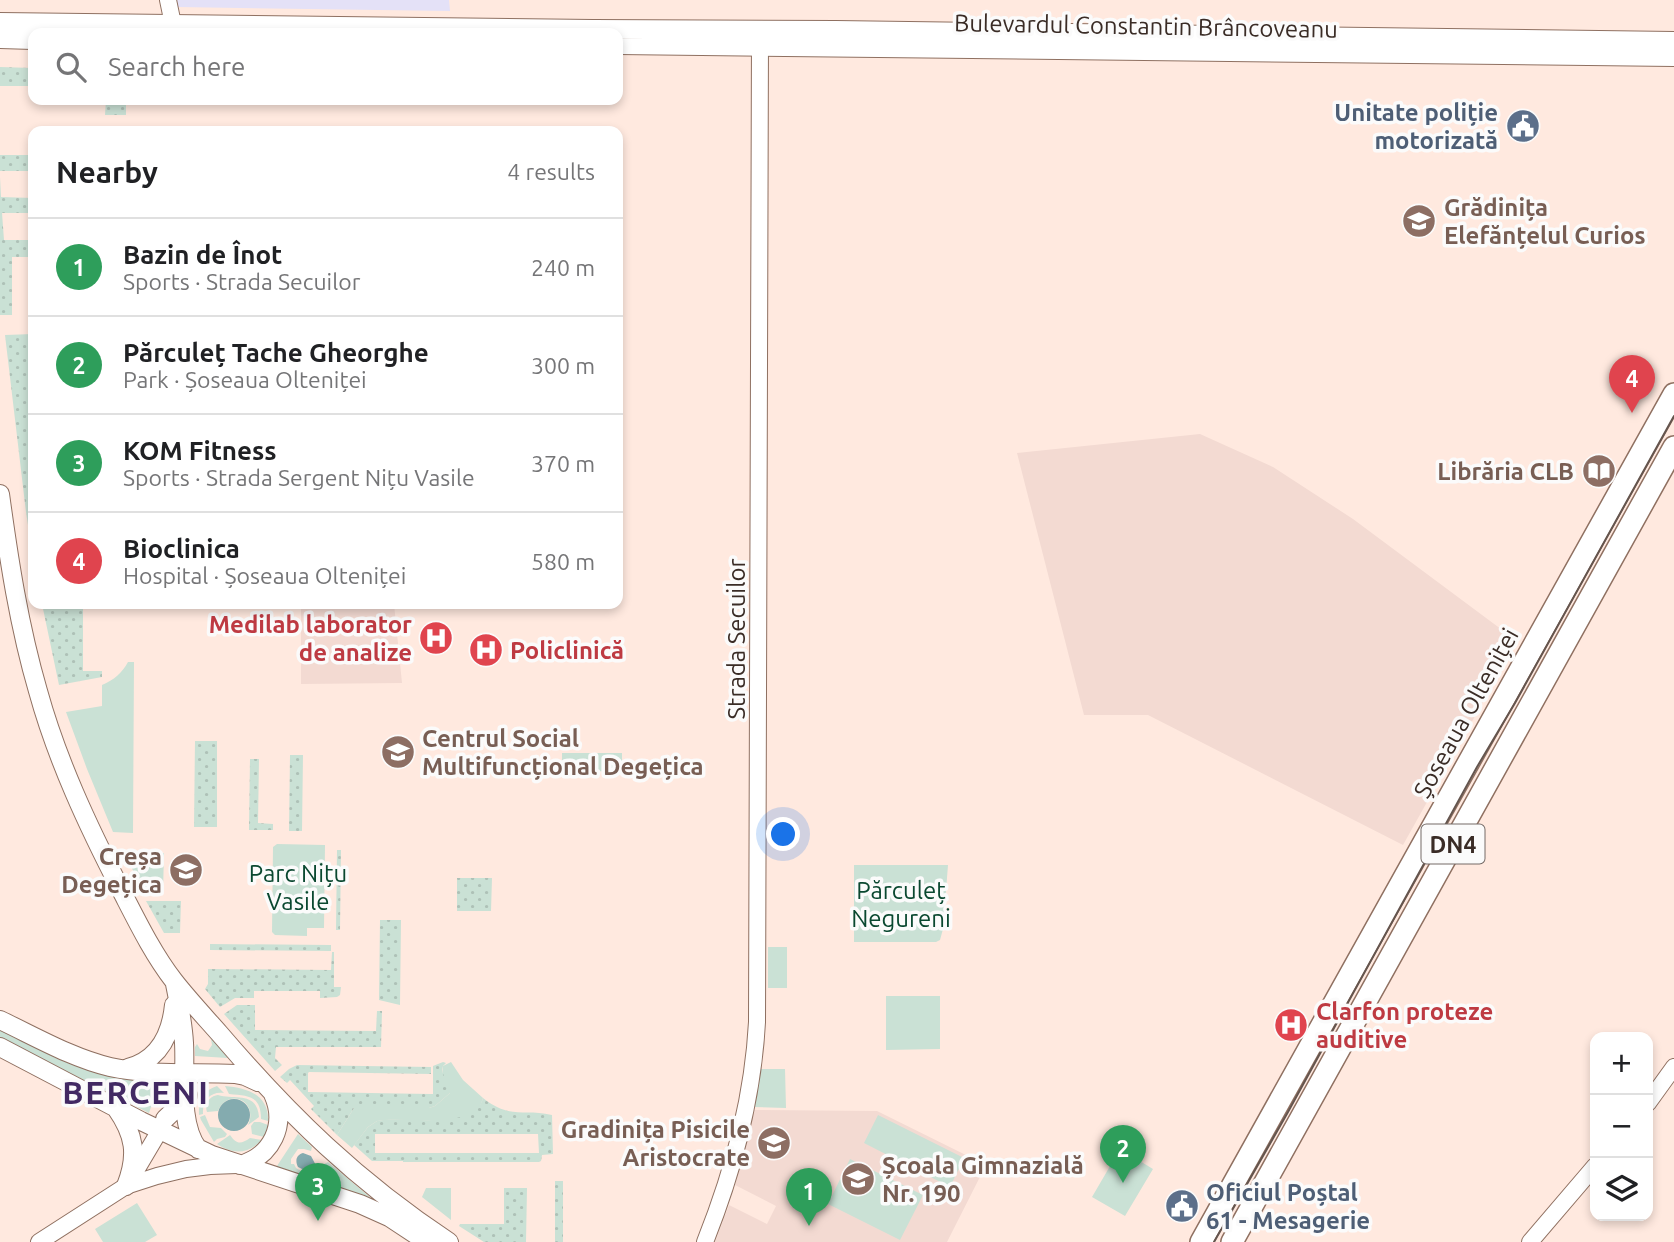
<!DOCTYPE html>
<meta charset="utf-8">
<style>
body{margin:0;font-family:Ubuntu,sans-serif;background:#f2f2f2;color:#202124}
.controls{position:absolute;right:21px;bottom:21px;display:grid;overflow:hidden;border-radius:14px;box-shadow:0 4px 10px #0003}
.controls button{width:63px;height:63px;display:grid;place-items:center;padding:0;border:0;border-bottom:2px solid #e0e0e0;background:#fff;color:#202124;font:35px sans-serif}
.you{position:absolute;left:784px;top:835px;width:24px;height:24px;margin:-18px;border:5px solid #fff;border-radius:50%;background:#1a73e8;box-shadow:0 0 0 10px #1a73e833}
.badge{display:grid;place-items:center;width:46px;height:46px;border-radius:50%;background:#111827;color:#fff;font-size:23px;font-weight:700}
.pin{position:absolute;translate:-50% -58px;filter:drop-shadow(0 2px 4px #0008)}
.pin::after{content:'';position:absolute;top:37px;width:24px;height:21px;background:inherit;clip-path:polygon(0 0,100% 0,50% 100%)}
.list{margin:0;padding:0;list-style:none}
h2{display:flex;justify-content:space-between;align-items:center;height:91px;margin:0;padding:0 28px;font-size:30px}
h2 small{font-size:23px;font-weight:400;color:#757577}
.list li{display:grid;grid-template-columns:46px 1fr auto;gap:21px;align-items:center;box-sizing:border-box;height:98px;padding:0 28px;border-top:2px solid #e0e0e0}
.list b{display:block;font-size:26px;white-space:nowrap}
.list p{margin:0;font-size:23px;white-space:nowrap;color:#757577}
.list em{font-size:23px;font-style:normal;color:#757577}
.icon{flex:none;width:38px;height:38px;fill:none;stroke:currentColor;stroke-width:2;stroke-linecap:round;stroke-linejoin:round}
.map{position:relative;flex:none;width:1674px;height:1242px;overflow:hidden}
.search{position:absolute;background:#fff;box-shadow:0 4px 10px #0003;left:28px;top:28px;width:595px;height:77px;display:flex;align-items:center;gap:18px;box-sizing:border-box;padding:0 24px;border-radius:14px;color:#757577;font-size:26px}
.panel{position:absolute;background:#fff;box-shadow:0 4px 10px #0003;left:28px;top:126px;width:595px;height:483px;border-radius:14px}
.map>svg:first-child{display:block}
.education{fill:#f3dad2}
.medical{fill:#e4e1f7}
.green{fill:#cae1d5}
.garden{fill:url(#garden-dots);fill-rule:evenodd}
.water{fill:#84abaf}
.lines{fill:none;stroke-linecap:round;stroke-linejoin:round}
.tertiary-casing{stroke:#8f7061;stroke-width:18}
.secondary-casing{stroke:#8f7061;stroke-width:20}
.primary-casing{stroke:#8f7061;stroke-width:24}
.tertiary{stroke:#fff;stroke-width:16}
.secondary{stroke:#fff;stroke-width:18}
.primary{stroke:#fff;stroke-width:21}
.tram{stroke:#64554e;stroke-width:2}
.labels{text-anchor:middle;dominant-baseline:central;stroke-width:7;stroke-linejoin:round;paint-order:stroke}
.shield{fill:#fbfbfb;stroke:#746a66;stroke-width:2}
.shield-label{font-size:23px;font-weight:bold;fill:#3a2c26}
.street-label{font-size:24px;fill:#3a2c26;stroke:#fbfbfb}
.service-label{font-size:24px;font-weight:bold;fill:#4e5e75;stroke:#fbfbfb;text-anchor:end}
.education-label{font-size:24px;font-weight:bold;fill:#785e54;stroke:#fbfbfb;text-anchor:start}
.health-label{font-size:24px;font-weight:bold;fill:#be3a42;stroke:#fbfbfb;text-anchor:start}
.park-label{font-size:24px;fill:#0a4830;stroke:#fbfbfb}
.district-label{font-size:32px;font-weight:bold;letter-spacing:2px;fill:#422963;stroke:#fbfbfb}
</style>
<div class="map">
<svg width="1674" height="1242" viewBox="0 0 1674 1242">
<defs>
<pattern id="garden-dots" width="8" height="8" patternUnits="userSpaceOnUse" patternTransform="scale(1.75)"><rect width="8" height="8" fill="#cae1d5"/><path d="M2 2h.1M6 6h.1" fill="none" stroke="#aec1b7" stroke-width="1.8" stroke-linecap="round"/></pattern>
</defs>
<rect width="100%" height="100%" fill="#ffe9df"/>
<path class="education" d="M1200,434L1273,467L1353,519L1517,641L1403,845L1148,715H1084L1017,453Z
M301,604H394L402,683L301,684Z
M754,1110L877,1111L986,1165L947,1242H715L729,1205L767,1224L776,1206L735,1185Z"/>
<path class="medical" d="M176,0H449L450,11L177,7Z"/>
<path class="green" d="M128,662H134L133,833L113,832L87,769L66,712L102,706V685C114,680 122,673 128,662Z
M562,753H622V771L562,772Z
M277,844L325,845L324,928H307V936L275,935L272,932L273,847Z
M124,852L164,853L163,892L143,891Z
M854,865H948L943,929L940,940L936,942H854Z
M768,947H787V988H768Z
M886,996H940V1049L886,1050Z
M199,1019L228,1058L195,1056V1047L197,1044L200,1049L208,1051L212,1045L211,1039L199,1023Z
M0,1028L125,1078L159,1083L149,1113L56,1066L0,1040Z
M451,1062L463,1080L483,1098C481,1104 480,1108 475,1112C453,1128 404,1116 377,1121L368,1127L352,1148L337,1135L354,1108H429L435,1106L450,1093L443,1077V1066Z
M760,1069H785L786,1108L754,1107Z
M217,1086L224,1093C211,1091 202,1100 203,1114L199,1115C198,1101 204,1090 217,1086Z
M225,1086C248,1088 269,1095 268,1121L261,1119C261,1095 248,1096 229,1094Z
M218,1095C235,1100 257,1091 259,1117L248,1125C259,1101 228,1087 218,1111L207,1112C204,1103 210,1096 218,1095Z
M205,1115L210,1127L221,1128L227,1134L225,1137L217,1139L214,1142L201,1120L200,1117Z
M878,1115L964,1158L950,1187L864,1143Z
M254,1122H260L268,1125L264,1137L252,1134L251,1126Z
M298,1134L312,1147L311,1151L304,1149H298L291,1159V1164H294L296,1168L301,1171L299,1176L275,1169Z
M230,1135C237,1145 241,1144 250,1138L262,1140C248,1154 233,1155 217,1144Z
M1120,1149L1153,1169L1125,1216L1092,1197Z
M850,1159L923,1195L900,1240L828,1204Z
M328,1162L371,1198L370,1201L320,1183L315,1174L322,1175L320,1166Z
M426,1188H451V1220L422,1197Z
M137,1203L157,1235L145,1242H103L95,1229Z"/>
<path class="garden" d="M0,67L33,68V86H0Z
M106,100H126V115H105Z
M0,155H33V171H0Z
M0,177L1,197L33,198V213H2L4,240H33V257H12V315H0Z
M33,334V558L26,512L5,335Z
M42,604H83V671H102V677L59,685Z
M195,741H217V827H194Z
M290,755H303L302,831H289Z
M250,759H259L258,823L273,824V830H249Z
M337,850H341L340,930H336Z
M457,878H492L491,911H457Z
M146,901H181L180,933H164Z
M380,920H401L400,1005L379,1000Z
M210,944L331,945V951L210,950Z
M332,952H334V987H341L340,995L337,997L320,998V991H254V998H235L220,1007L205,989L208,984V969L331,970Z
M237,1005H255V1030L376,1031L377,1011H382L381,1047H276L275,1058L282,1065L275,1071L224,1014Z
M443,1062L446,1063L443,1066C440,1078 452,1081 450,1093L435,1106L429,1108H354L337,1135L311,1109L314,1106L290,1080L287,1083L280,1077L289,1069L297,1065L431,1067V1074L309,1072L308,1073V1092L431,1094H433V1066Z
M483,1098C511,1120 523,1108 552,1115L553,1154L542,1155L541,1161L539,1162H403V1161H372L354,1145L368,1127L377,1121C404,1115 474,1132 483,1098ZM375,1134H538L539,1153H375Z
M555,1181H563V1242H555Z
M504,1188H527L526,1242H484L459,1226L460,1224H504Z"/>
<path class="water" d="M218 1115a16 16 0 1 1 32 0a16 16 0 1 1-32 0Z
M303,1153L311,1156L319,1171L302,1169L298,1167C295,1161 296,1155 303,1153Z"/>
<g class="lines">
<g class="tertiary-casing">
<path id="tertiary" d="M168,0L173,24
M1648,1103L1674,1067
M131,1179L160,1130
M39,1242L126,1186L157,1176L186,1169L210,1166L237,1165
M705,1242C733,1172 753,1098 757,1022L760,35
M1530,1242L1595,1166"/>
</g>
<g class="secondary-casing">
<path id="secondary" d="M0,22L593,29L836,30L1674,41
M0,39L33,40
M618,45L1674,57
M0,494C9,560 19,626 38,691C57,760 88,826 121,890C137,921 153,954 174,981C188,999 204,1016 219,1033C290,1116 358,1182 449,1242
M175,984C179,1004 183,1023 184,1043C186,1075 178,1122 198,1149
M0,1020C36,1037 72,1058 110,1067C151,1076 194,1072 235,1074L245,1076L258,1082
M0,1047L141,1121L212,1155L360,1204L389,1217L427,1242
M128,1068C159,1060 171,1035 174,1005
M116,1108C135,1135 138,1155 126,1186
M165,1119L185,1100L188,1095
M240,1165C272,1156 287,1125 273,1094"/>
</g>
<g class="primary-casing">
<path id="primary" d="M1201,1242L1674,394
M1232,1242L1674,447"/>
</g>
<use href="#tertiary" class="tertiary"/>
<use href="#secondary" class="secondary"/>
<use href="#primary" class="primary"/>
<path class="tram" d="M1214,1242L1288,1112L1477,767L1515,703L1674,416"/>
</g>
<defs>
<g id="civic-disc" transform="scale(1.75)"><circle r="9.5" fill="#5c6f8a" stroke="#fbfbfb"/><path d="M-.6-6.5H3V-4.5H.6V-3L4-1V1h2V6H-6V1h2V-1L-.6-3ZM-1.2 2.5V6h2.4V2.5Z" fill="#fff"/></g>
<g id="school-disc" transform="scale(1.75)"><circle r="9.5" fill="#8d6e63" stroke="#fbfbfb"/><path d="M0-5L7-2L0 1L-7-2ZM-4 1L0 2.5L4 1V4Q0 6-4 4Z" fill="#fff"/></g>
<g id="library-disc" transform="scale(1.75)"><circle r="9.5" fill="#8d6e63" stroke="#fbfbfb"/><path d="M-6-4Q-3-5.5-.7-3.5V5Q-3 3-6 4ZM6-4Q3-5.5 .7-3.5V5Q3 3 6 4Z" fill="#fff"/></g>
<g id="hospital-disc" transform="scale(1.75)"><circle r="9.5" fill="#e0444e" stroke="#fbfbfb"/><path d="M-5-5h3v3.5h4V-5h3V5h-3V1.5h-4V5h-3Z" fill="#fff"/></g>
</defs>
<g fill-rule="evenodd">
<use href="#civic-disc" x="1523" y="126"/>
<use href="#school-disc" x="1419" y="221"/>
<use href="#library-disc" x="1599" y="471"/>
<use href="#hospital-disc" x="436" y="638"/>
<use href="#hospital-disc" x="486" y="650"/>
<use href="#school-disc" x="398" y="752"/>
<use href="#school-disc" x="186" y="870"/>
<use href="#hospital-disc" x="1291" y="1025"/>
<use href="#school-disc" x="774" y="1143"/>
<use href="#school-disc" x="858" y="1179"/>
<use href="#civic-disc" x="1182" y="1206"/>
</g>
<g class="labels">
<rect class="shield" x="1421.5" y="824.5" width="63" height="39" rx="5"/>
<g class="shield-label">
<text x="1453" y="844">DN4</text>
</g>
<g class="street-label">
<text transform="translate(1146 26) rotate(1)">Bulevardul Constantin Brâncoveanu</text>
<text transform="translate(736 639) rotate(-90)">Strada Secuilor</text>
<text transform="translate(1466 713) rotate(-61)">Șoseaua Olteniței</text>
</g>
<g class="service-label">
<text x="1498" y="112">Unitate poliție<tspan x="1498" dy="28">motorizată</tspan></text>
<text x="1206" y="1192" text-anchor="start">Oficiul Poștal<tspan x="1206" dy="28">61 - Mesagerie</tspan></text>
</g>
<g class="education-label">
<text x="1444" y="207">Grădinița<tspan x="1444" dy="28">Elefănțelul Curios</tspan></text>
<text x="1574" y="471" text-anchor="end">Librăria CLB</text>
<text x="422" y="738">Centrul Social<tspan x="422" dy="28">Multifuncțional Degețica</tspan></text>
<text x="162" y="856" text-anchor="end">Creșa<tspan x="162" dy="28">Degețica</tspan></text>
<text x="750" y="1129" text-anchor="end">Gradinița Pisicile<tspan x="750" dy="28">Aristocrate</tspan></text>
<text x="882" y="1165">Școala Gimnazială<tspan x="882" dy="28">Nr. 190</tspan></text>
</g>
<g class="health-label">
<text x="412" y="624" text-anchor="end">Medilab laborator<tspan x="412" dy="28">de analize</tspan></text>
<text x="510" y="650">Policlinică</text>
<text x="1316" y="1011">Clarfon proteze<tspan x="1316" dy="28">auditive</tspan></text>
</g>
<g class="park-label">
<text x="298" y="873">Parc Nițu<tspan x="298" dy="28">Vasile</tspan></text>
<text x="901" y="890">Părculeț<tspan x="901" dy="28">Negureni</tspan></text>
</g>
<g class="district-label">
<text x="136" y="1092">BERCENI</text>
</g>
</g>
</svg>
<div class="controls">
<button>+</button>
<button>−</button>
<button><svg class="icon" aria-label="layers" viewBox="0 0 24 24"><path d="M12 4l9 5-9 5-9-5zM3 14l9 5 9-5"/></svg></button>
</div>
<div class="you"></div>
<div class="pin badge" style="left:809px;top:1226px;background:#2e9e5b">1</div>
<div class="pin badge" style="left:1123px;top:1183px;background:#2e9e5b">2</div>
<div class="pin badge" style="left:318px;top:1221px;background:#2e9e5b">3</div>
<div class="pin badge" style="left:1632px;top:413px;background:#e0444e">4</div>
<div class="search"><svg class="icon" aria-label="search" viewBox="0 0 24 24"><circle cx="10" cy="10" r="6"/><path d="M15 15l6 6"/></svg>Search here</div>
<section class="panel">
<h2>Nearby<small>4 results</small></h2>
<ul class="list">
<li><span class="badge" style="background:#2e9e5b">1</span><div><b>Bazin de Înot</b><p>Sports · Strada Secuilor</p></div><em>240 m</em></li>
<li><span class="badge" style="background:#2e9e5b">2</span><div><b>Părculeț Tache Gheorghe</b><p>Park · Șoseaua Olteniței</p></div><em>300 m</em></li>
<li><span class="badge" style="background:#2e9e5b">3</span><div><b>KOM Fitness</b><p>Sports · Strada Sergent Nițu Vasile</p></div><em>370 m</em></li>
<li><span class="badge" style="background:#e0444e">4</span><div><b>Bioclinica</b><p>Hospital · Șoseaua Olteniței</p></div><em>580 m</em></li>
</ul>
</section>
</div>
